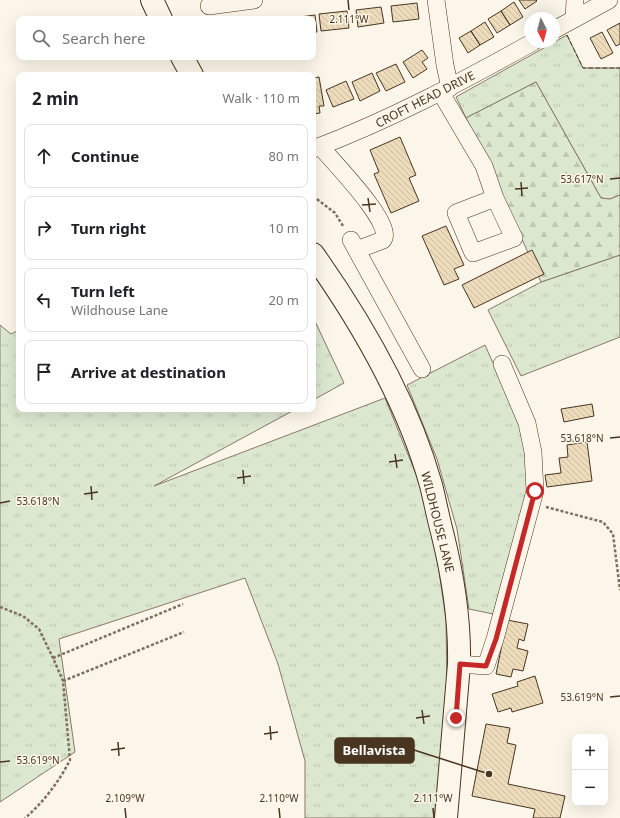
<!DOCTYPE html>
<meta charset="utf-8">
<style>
body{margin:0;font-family:"Noto Sans",sans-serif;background:#f2f2f2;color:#202124}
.controls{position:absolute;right:12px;bottom:12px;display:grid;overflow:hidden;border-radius:8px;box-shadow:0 4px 16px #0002}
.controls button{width:36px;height:36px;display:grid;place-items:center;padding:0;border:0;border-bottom:1px solid #e0e0e0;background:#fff;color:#202124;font:20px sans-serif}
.compass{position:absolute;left:524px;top:12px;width:36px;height:36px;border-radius:50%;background:#fff;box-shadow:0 4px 16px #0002;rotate:174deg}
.stop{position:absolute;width:12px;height:12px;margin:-9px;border:3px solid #c62828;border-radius:50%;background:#fff}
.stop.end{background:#c62828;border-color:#fff;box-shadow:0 1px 4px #0008}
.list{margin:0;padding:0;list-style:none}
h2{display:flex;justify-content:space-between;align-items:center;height:52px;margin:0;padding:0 16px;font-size:17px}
h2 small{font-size:13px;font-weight:400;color:#757577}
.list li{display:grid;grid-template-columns:26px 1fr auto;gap:12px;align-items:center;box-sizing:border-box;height:64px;margin:0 8px 8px;padding:0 8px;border:1px solid #e0e0e0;border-radius:8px}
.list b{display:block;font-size:15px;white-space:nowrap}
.list p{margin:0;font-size:13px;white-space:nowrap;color:#757577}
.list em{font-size:13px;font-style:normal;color:#757577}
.icon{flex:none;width:22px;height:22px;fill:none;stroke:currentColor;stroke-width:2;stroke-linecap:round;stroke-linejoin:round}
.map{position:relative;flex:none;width:620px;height:818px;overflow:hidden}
.search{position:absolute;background:#fff;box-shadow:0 4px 16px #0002;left:16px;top:16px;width:300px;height:44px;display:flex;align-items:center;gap:10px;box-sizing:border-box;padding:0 14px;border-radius:8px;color:#757577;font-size:15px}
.panel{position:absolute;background:#fff;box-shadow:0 4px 16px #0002;left:16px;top:72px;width:300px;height:340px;border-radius:8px}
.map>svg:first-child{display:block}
.grass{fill:url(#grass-tufts);stroke:#887966}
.forest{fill:url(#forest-firs);stroke:#887966}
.building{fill:url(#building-back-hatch);stroke:#4a3520}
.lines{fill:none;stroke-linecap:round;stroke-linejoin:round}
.minor-casing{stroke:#4a3520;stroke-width:18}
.major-casing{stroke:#4a3520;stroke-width:24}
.path{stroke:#7f6f5c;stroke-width:2.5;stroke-dasharray:3 2;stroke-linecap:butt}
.minor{stroke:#fbf6e9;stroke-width:17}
.major{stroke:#fbf6e9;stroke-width:22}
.fence{stroke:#4a3520;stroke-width:1;stroke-dasharray:5 2;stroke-linecap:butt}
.route{stroke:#c62828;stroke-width:5}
.ticks{fill:none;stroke:#4a3520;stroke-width:1.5}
.labels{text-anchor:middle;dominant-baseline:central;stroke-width:3;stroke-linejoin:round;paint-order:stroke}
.street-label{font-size:12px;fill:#4a3520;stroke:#fbf6e9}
.ticks-label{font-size:10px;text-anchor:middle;fill:#4a3520;stroke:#fbf6e9;stroke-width:3;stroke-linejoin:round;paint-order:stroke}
.leader{fill:none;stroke:#4a3520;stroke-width:1.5}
.callout-dot{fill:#4a3520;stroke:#fbf6e9;stroke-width:1.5}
.callout{fill:#4a3520;stroke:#4a3520;stroke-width:1.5}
.callout-label{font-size:13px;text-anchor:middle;font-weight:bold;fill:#fff}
</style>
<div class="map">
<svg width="620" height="818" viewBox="0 0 620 818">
<defs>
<pattern id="grass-tufts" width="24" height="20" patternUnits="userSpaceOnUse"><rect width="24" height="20" fill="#dce7d0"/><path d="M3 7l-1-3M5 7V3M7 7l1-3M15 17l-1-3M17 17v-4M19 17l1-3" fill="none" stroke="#bec7b2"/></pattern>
<pattern id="forest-firs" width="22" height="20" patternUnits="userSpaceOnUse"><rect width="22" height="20" fill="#dce7d0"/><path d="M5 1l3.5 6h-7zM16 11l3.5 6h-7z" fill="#bec7b2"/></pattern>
<pattern id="building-back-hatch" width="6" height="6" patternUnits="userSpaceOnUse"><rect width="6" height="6" fill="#ecdcbc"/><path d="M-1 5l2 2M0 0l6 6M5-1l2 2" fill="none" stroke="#ccbda1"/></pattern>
</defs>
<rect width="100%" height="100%" fill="#fbf6e9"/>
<path class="grass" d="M567,35L583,68H620V195L610,199L601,198L536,82L466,118L456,97Z
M620,255V337L521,376L488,310L541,282Z
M313,317L344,383L313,400Z
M0,325L11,334L19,330V409H296L154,486L385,398L420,484L436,550L446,620L447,689L444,745L434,818H305V761L278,664L245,578L59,639L75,752L0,802Z
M485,345L515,412L527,449L529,474L525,502L493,614L469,609L457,529L437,459L407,385Z"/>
<path class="forest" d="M536,82L601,198L610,199L620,195V255L541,282L493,174L466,118Z"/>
<path class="building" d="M519,0H536L537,1L525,9Z
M514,2L523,17L510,25L501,11Z
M417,3L419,19L393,22L391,6Z
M381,7L384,23L358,27L356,10Z
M347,11L349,28L321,31L319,14Z
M501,11L510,25L497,33L488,19Z
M315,15L317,32H313V19H285Z
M485,22L494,37L480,45L471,31Z
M620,23V44L616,46L607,30Z
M471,31L480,45L468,53L459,38Z
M602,32L613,53L601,59L590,38Z
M422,50L428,58L422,62L427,69L413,78L403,62Z
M396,64L405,82L386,91L376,73Z
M372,73L380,91L360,101L352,82Z
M319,77L324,106H319L320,113L313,114V78Z
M346,81L354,99L333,107L326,90Z
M400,137L416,175L409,178L419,201L391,213L374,174L379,172L370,150Z
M446,226L464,265L454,269L459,279L444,285L422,236Z
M532,250L544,274L474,308L462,285Z
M592,404L594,416L564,422L561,409Z
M587,442L592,481L547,487L545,475L561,473L559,458L568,457L567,445Z
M507,620L528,624L524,641L519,639L517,648L528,651L523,671L513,669L511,677L496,674Z
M535,676L543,703L512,712L511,708L498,712L492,694L518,686L517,682Z
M486,724L510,728L507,743L516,745L508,784L565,796L560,818H533L535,809L472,796Z"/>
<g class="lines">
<g class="minor-casing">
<path id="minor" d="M436,0L445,65L450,88
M209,6L254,0
M574,19L575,0
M554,30L609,0
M441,93L484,166L495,198L514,238L473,253L456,213L495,198
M320,146C331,160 395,224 383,240L357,250
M313,149C390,120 461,82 533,42
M351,240L422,369
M459,664L486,666L495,639L535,491L533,452L527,423L502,364"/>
</g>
<g class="major-casing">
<path id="major" d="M152,0L161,19
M182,57L192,75
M313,254C362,323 408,403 431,485C435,501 438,517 442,532C453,576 460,620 459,664L446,818"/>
</g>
<path class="path" d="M313,196L335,213L343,226
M546,507L603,522L613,534L620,590
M0,607L23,616L39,629L53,658L63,681L70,760C60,780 43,803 25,818
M53,658L183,604
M63,681L184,632"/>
<use href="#minor" class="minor"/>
<use href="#major" class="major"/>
<path class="fence" d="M567,35L583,68H620"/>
</g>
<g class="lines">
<path class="route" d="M456,718L460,664L486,666L496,639L535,491"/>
</g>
<path class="ticks" d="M348,0L349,10M610,179L620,178M521,182L522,196M515,189L528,188M368,198L370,212M362,205L376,204M610,438L620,437M395,454L397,468M389,462L403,460M243,470L244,484M237,478L251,476M91,486L92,500M84,494L98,492M0,503L10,501M610,697L620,696M422,710L424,724M416,718L430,716M270,726L271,740M264,734L278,732M118,742L119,756M111,750L125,748M0,762L10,761M125,808L126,818M279,808L280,818M433,808L434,818"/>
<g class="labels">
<g class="street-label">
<text transform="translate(425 99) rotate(-27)">CROFT HEAD DRIVE</text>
<text transform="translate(438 522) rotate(76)">WILDHOUSE LANE</text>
</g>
</g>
<g class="ticks-label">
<text x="349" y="23">2.111°W</text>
<text x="582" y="183">53.617°N</text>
<text x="582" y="442">53.618°N</text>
<text x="38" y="505">53.618°N</text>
<text x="582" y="701">53.619°N</text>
<text x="38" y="764">53.619°N</text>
<text x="125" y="802">2.109°W</text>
<text x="279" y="802">2.110°W</text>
<text x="433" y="802">2.111°W</text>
</g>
<path class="leader" d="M489 774L414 750"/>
<circle class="callout-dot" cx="489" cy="774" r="4"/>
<rect class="callout" x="335" y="738" width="79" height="25" rx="4"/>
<g class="callout-label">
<text x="374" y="755">Bellavista</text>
</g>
</svg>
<div class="controls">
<button>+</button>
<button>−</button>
</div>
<svg class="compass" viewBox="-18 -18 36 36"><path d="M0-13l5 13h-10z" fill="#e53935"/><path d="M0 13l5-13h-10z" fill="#757577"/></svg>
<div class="stop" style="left:535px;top:491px"></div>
<div class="stop end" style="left:456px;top:718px"></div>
<div class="search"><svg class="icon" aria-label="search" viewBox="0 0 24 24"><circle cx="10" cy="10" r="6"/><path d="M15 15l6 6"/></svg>Search here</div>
<section class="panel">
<h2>2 min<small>Walk · 110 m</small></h2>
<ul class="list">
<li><svg class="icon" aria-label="ahead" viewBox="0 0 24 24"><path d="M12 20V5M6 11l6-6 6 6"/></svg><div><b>Continue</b></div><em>80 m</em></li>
<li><svg class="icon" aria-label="right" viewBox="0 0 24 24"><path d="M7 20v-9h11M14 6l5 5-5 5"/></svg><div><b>Turn right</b></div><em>10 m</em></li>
<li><svg class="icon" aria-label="left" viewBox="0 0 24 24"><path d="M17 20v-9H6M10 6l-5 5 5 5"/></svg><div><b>Turn left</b><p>Wildhouse Lane</p></div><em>20 m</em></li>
<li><svg class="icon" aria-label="arrive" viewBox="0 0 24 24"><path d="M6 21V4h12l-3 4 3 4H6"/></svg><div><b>Arrive at destination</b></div></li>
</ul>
</section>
</div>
